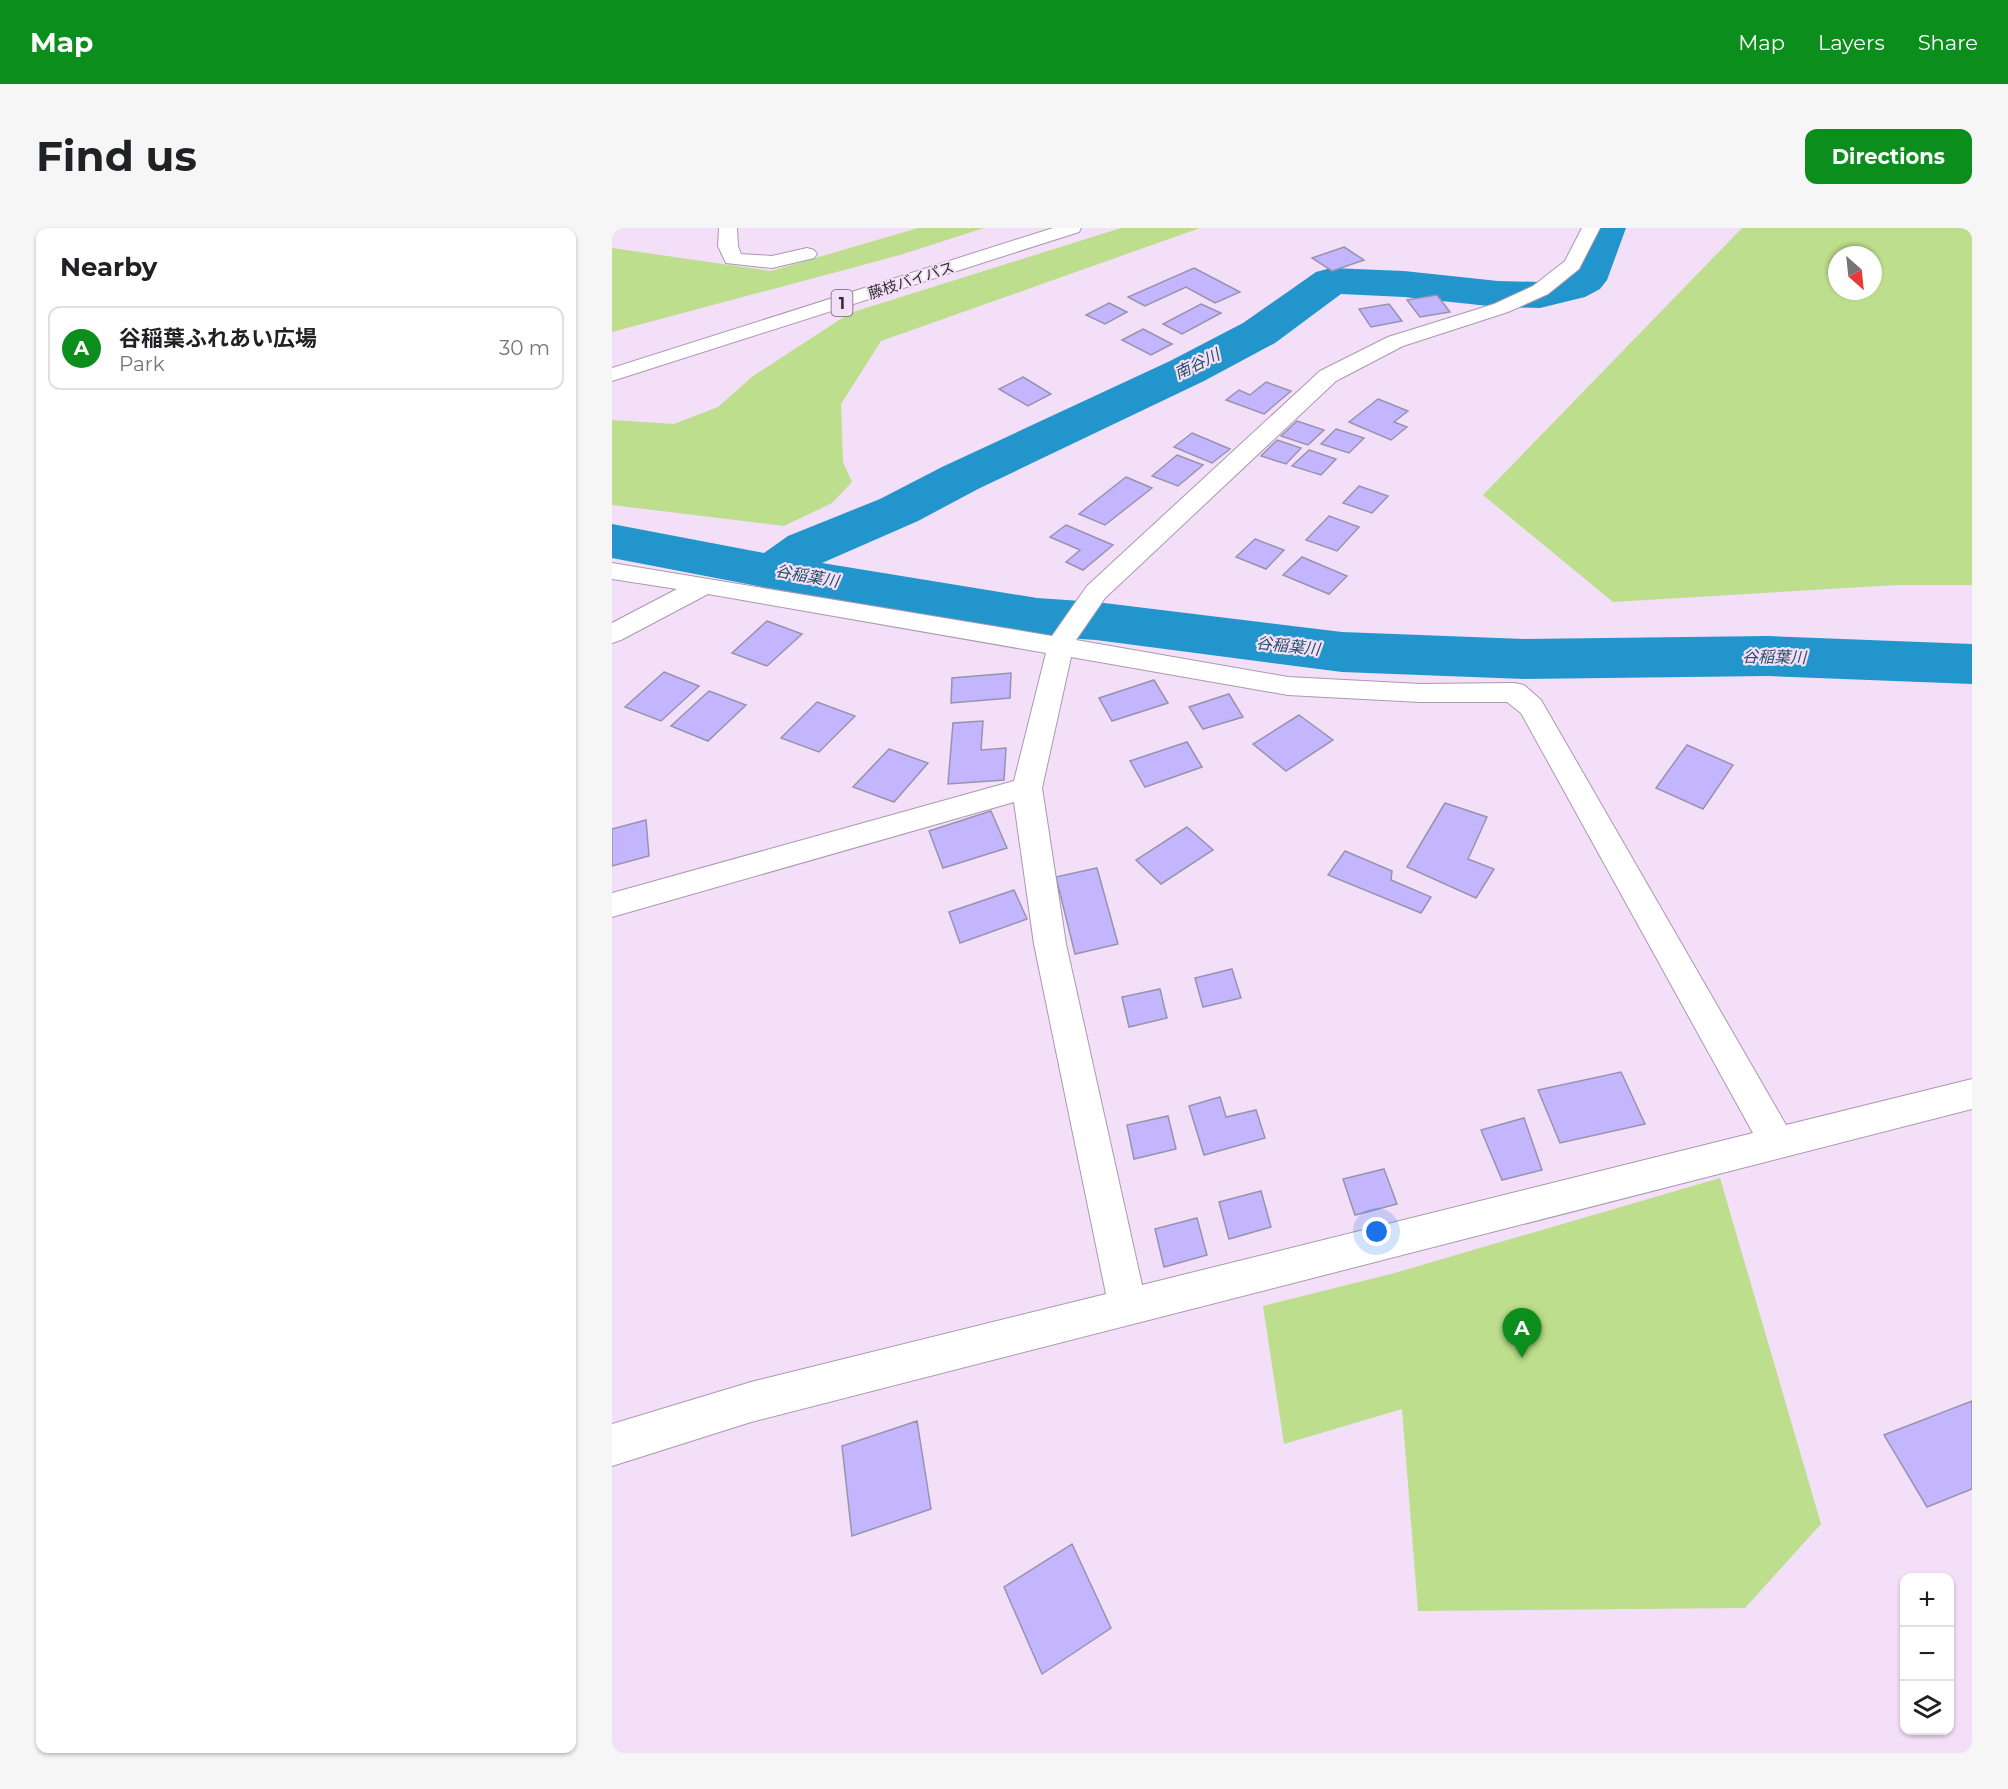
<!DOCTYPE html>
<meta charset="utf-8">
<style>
body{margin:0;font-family:Montserrat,"Noto Sans JP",sans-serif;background:#f6f6f6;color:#202124}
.controls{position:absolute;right:18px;bottom:18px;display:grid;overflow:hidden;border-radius:12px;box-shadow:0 2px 4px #0004}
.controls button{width:54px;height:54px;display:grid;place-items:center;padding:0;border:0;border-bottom:2px solid #e0e0e0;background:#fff;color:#202124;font:30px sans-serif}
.compass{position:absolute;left:1216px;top:18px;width:54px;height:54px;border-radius:50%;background:#fff;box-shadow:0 2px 4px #0004;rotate:153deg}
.you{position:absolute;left:765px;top:1004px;width:21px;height:21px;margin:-15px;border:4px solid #fff;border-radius:50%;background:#1a73e8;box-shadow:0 0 0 9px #1a73e833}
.badge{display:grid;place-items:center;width:39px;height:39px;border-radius:50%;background:#0c8e1d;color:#fff;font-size:20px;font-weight:700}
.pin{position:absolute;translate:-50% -50px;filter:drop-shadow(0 2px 3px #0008)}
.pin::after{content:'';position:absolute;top:32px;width:21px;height:18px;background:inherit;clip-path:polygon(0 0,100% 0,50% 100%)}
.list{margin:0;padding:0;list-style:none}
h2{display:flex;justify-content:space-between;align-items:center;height:78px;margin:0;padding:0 24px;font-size:26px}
h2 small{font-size:20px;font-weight:400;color:#757577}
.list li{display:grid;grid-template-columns:39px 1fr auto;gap:18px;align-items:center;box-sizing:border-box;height:84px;margin:0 12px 12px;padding:0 12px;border:2px solid #e0e0e0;border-radius:12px}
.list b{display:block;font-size:22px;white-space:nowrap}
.list p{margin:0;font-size:20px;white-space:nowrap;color:#757577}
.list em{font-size:20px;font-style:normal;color:#757577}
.icon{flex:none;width:33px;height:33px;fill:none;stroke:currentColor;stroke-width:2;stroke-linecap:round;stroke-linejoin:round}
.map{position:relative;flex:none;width:1360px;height:1525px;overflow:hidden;border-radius:12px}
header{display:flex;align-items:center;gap:36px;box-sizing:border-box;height:84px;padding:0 30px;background:#0c8e1d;color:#fff}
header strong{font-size:28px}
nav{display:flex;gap:33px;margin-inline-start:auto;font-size:21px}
.intro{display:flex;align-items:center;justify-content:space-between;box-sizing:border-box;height:144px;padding:0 36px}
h1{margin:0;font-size:42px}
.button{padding:15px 27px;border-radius:12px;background:#0c8e1d;color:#fff;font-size:21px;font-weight:700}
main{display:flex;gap:36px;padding:0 36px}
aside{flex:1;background:#fff;border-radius:12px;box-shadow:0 2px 4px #0004}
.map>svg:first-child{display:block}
.green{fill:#bdde8c;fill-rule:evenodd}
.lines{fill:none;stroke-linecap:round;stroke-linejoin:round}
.river{fill:#2296cc;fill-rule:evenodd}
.building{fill:#c3b6fe;stroke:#9793ae;stroke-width:1.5}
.street-casing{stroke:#ab98af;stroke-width:2}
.highway-casing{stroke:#ab98af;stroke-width:2}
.street{fill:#fff;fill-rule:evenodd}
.highway{fill:#fff;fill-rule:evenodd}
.labels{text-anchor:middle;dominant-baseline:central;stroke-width:4.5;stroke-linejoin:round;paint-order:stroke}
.far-street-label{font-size:15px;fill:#352d36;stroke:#f3dff7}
.shield{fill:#f3dff7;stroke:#6e6270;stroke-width:1.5}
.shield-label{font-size:16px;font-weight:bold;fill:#352d36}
.far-water-label{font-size:16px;font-style:italic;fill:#244f67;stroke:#f3dff7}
</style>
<header>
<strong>Map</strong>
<nav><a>Map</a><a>Layers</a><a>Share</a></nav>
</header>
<div class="intro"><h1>Find us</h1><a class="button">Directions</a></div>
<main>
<aside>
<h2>Nearby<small></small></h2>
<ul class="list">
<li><span class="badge">A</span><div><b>谷稲葉ふれあい広場</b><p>Park</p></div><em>30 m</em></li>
</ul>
</aside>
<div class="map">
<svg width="1360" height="1525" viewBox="0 0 1360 1525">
<rect width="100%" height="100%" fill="#f3dff7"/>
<path class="green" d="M306,0H372L288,27L0,104V20L159,43Z
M509,0H588L269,113L229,176L231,234L240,254L220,275L172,298L0,277V192L62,196L106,179L141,148L238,85Z
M1130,0H1360V357H1285L1001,374L871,267ZM1225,27H1261V63H1225Z
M1108,950L1209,1296L1133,1380L806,1383L790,1181L672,1216L651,1078L779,1046Z"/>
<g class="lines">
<path class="river" d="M974,0H1014L995,52L988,61L973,69L928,80L886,79L792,69L729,66L663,115L592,153L366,261L306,293L210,335L425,370L484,374L730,404L912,411L1156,408L1360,416V456L1156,448L912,451L730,444L484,412L425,408L161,361L0,330V296L152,325L176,308L268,271L330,239L558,133L631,95L704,44L719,40L792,43L886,53L928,54L955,45Z"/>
</g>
<path class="building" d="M732,19L752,32L720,43L700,30Z
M582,40L628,64L603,75L574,59L533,78L516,69Z
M825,67L838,84L808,89L795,72Z
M497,75L515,84L493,96L474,87Z
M589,76L609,85L570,106L551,96Z
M777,76L790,93L759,99L747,81Z
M531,101L560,116L539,127L510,112Z
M411,149L439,166L416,178L387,161Z
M654,154L679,163L652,186L614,172L627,162L638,167Z
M766,171L796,183L782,194L795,199L779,212L737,194Z
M685,193L712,202L696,217L669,208Z
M724,201L752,210L737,225L709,216Z
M580,205L618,221L600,235L562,219Z
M665,212L689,220L674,236L649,228Z
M697,222L724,231L709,247L680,238Z
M565,227L591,237L566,258L540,248Z
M514,249L540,260L493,297L467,286Z
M747,258L776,268L760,285L731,275Z
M717,288L747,299L725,323L694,312Z
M454,297L501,317L471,342L454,334L468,322L438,309Z
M643,311L672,322L654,341L624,329Z
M690,329L735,348L717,366L671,347Z
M155,393L190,406L155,438L120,425Z
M52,444L87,458L49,493L13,479Z
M399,445L398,470L339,475L340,450Z
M542,452L556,475L500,493L487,470Z
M97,463L134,477L96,513L59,498Z
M617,466L631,489L591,501L577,479Z
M205,474L243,488L207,524L169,510Z
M687,487L721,512L674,543L641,516Z
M371,493L369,522L394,520L392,552L336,556L341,495Z
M575,514L590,539L533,559L518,533Z
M1075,517L1121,537L1091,581L1044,560Z
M277,521L316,535L282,574L241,559Z
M833,575L875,589L856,631L882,641L864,670L795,639Z
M379,583L395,620L331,640L317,603Z
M34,592L37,628L0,638V601Z
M575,599L601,622L549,656L524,632Z
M733,623L780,643L779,652L819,669L809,685L716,647Z
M485,640L506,716L463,726L444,649Z
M402,662L415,691L348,715L337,684Z
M620,741L629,770L591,779L583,750Z
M548,761L555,790L517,799L510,769Z
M1009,844L1033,896L948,915L926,862Z
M608,869L614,889L644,882L653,910L592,927L577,878Z
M556,888L564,921L522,931L515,897Z
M912,890L930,942L890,952L869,902Z
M772,941L785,976L743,987L731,951Z
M649,963L659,999L617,1011L607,974Z
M585,990L595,1027L552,1039L543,1001Z
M1360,1173V1261L1315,1279L1272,1207Z
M305,1193L319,1281L240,1308L230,1218Z
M460,1316L499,1400L430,1446L392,1359Z"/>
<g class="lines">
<g class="street-casing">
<path id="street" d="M107,0H125L126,18L129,26L160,28L195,20L202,22L205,26L202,30L160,40L114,35L106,18Z
M970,0H988L967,41L936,66L896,84L791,118L724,153L493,370L464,412L676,449L808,456L902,455L912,457L929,472L1174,897L1360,851V881L139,1194L0,1238V1196L139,1154L494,1066L422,716L402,574L0,689V665L402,553L434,425L96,366L9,412L0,415V395L65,361L0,351V335L440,408L475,358L708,143L776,109L882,76L921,58L953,33ZM459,429L676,467L808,474H895L909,485L1141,905L530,1057L454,716L430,560Z"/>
</g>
<g class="highway-casing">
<path id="highway" d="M441,0H469L467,4L0,153V140Z"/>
</g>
<use href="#street" class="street"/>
<use href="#highway" class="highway"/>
</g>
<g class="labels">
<g class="far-street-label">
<text transform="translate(299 52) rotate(-18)">藤枝バイパス</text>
</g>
<rect class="shield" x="219.5" y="62" width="21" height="26" rx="4.5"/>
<g class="shield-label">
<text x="230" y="75">1</text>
</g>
<g class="far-water-label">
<text transform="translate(585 136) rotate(-26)">南谷川</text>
<text transform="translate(195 348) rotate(10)">谷稲葉川</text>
<text transform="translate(676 418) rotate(6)">谷稲葉川</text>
<text transform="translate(1162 429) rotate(1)">谷稲葉川</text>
</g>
</g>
</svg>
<div class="controls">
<button>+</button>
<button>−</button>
<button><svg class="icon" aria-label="layers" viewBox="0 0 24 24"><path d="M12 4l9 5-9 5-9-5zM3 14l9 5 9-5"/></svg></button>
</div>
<svg class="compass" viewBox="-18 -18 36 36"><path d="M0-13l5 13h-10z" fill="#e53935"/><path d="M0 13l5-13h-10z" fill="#757577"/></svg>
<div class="you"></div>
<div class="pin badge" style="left:910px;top:1130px">A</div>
</div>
</main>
